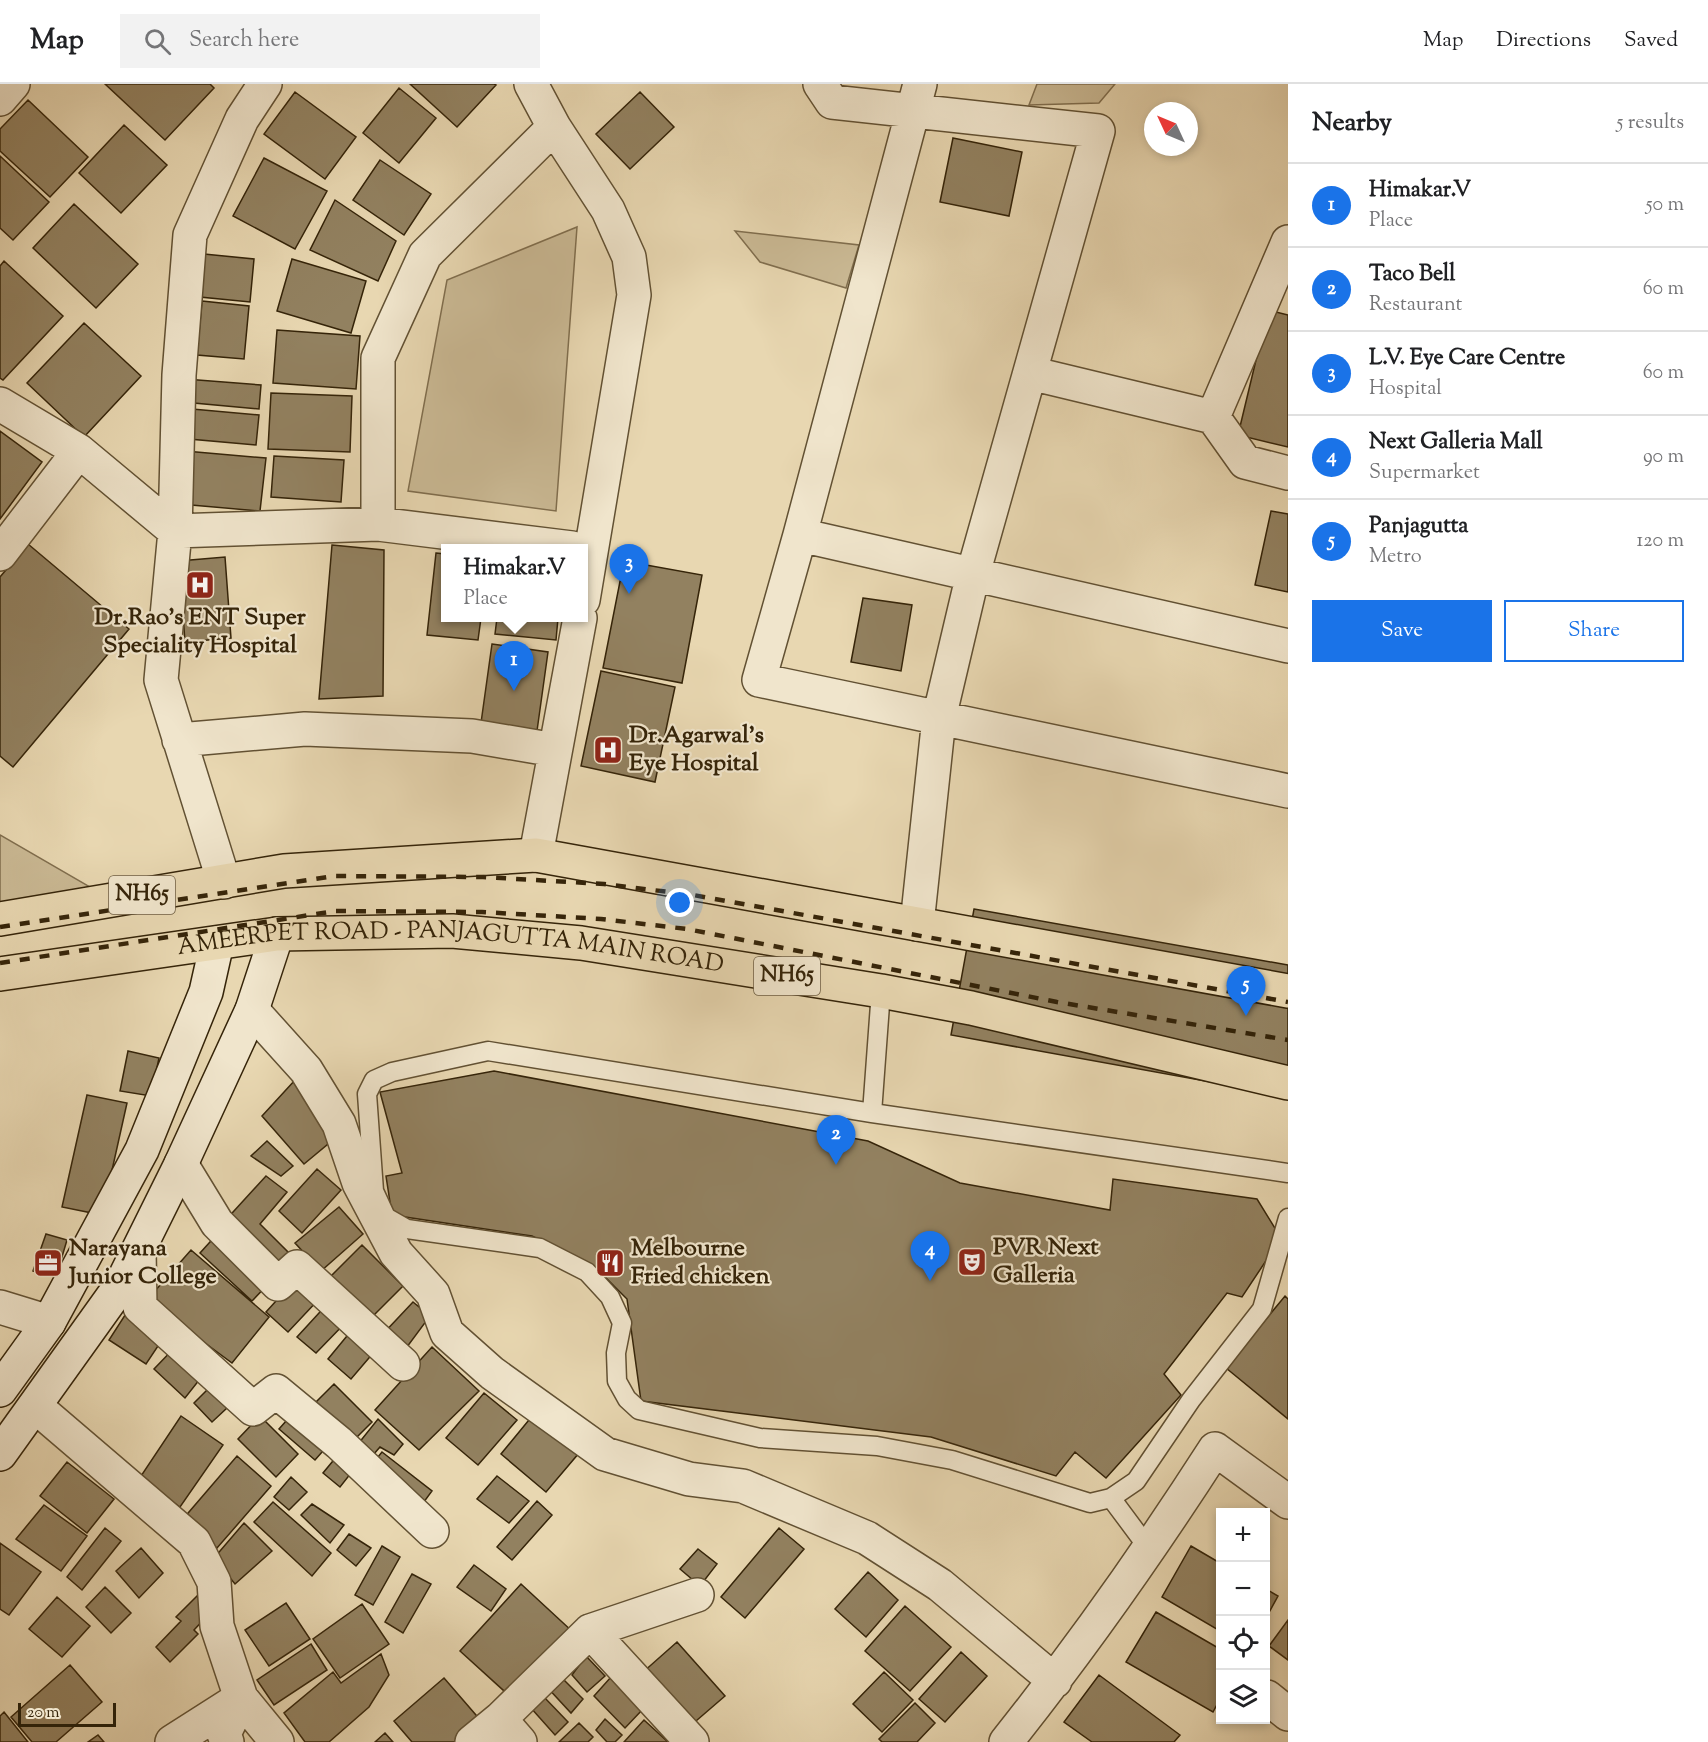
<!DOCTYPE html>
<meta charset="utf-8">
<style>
body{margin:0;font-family:"Sorts Mill Goudy",serif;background:#f2f2f2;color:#202124}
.controls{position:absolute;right:18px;bottom:18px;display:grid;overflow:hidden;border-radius:0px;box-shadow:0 3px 9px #0003}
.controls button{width:54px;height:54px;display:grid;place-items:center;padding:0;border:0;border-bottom:2px solid #e0e0e0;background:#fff;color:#202124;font:30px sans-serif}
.compass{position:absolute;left:1144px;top:18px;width:54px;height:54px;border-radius:50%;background:#fff;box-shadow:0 3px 9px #0003;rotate:314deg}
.scale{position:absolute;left:18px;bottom:15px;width:98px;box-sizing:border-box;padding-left:6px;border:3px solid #352409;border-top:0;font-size:16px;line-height:21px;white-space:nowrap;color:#352409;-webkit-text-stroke:4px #f0e5cc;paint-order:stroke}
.you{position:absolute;left:680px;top:819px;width:21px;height:21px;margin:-15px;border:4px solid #fff;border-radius:50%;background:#1a73e8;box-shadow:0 0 0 9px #1a73e833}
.badge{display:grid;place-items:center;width:39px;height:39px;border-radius:50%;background:#1a73e8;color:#fff;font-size:20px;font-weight:700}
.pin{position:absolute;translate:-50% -50px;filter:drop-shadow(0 2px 3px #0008)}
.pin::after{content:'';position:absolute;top:32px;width:21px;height:18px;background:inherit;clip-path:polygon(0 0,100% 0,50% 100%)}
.popup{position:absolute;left:441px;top:460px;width:147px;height:78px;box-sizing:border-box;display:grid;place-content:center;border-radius:0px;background:#fff;filter:drop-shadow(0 2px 4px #0005);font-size:20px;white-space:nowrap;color:#757577}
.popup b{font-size:22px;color:#202124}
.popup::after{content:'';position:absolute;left:50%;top:100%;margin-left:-12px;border:12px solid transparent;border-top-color:#fff}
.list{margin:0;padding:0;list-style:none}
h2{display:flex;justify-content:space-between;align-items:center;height:78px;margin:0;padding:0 24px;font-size:26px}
h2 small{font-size:20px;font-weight:400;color:#757577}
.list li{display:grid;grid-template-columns:39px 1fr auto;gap:18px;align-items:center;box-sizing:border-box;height:84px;padding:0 24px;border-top:2px solid #e0e0e0}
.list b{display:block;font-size:22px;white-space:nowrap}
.list p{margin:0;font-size:20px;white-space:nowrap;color:#757577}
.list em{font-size:20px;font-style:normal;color:#757577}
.actions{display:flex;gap:12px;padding:18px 24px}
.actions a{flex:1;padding:14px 0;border:2px solid #1a73e8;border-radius:0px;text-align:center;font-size:21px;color:#1a73e8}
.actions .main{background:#1a73e8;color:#fff}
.icon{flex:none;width:33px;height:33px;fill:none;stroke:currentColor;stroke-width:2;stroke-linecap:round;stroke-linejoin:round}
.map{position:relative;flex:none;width:1288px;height:1658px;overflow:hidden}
header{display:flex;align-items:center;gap:36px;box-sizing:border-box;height:84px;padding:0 30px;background:#fff;border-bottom:2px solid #e0e0e0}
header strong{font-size:28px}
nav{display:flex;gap:33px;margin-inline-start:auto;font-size:21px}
.search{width:420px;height:54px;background:#f2f2f2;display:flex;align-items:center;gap:15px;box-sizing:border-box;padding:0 21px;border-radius:0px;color:#757577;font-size:22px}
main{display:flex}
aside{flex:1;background:#fff}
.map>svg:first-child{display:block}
.green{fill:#cab994;stroke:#806e4e;stroke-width:1.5}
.building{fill:#928160;stroke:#352409;stroke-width:1.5}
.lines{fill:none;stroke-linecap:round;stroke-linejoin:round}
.lane-casing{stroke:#625133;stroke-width:21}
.street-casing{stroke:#625133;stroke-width:36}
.secondary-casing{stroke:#352409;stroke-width:36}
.highway-casing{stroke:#352409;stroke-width:36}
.lane{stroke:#f0e5cc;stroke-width:18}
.street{stroke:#f0e5cc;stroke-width:33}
.secondary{stroke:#f0e5cc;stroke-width:33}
.highway{stroke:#e8d7b1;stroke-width:33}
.rail{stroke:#352409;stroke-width:4.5;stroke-dasharray:10 10;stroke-linecap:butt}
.labels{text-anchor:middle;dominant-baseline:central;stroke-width:4.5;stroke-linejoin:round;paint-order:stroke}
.shield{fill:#f0e5cc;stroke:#6d5e44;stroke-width:1.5}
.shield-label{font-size:22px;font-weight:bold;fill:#352409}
.poi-label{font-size:24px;font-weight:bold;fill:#352409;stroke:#f0e5cc;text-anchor:start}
.street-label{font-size:24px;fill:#352409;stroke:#f0e5cc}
</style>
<header>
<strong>Map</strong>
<div class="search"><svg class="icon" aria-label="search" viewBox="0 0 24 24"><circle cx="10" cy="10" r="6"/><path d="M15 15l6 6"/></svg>Search here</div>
<nav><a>Map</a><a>Directions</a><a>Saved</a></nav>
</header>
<main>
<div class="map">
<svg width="1288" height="1658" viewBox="0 0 1288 1658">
<rect width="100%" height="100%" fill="#e8d7b1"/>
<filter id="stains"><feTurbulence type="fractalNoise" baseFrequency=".00333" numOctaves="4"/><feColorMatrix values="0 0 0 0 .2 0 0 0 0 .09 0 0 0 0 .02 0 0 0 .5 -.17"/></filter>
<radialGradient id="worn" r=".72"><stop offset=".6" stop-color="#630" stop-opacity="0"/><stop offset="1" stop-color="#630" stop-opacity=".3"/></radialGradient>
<path class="green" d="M1037,0H1115L1099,19L1029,21Z
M577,143L556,427L408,407L447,196Z
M735,147L859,161L846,204L760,178Z
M0,751L97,807L0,824Z"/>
<path class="building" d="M105,0H210L214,4L165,56Z
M410,0H494L496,1L457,43Z
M399,4L436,34L399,79L363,49Z
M295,8L356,53L325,95L264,50Z
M640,8L674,43L630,85L596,50Z
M28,16L88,73L50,113L0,67V45Z
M124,41L167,81L121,129L79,89Z
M953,54L1022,68L1009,132L940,118Z
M0,72L49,118L13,156L0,144Z
M264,74L327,107L295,165L233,132Z
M380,76L431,110L404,151L353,116Z
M335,116L396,157L378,197L310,166Z
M74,120L138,180L96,224L33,164Z
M204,170L254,175L250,218L200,213Z
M292,175L366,197L351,249L277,227Z
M4,177L63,232L3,296L0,294V182Z
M202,217L249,222L244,275L197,271Z
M1268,226L1288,231V363L1238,351Z
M84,239L141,292L84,353L27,299Z
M277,246L360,252L356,305L273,299Z
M185,295L261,301L259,325L183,318Z
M271,309L352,312L350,368L268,365Z
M192,325L259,331L256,361L189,355Z
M0,347L42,378L0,435Z
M185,367L266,374L260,427L180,420Z
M274,372L344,376L341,418L271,413Z
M1271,427L1288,430V508L1255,501Z
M28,460L129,545L13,683L0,672V493Z
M332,461L384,466L383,612L319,615Z
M436,469L445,470V534H481L478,556L427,551Z
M225,473L231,554L185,558L179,477Z
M624,477L702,491L682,599L603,584Z
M863,514L912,521L901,587L851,578Z
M497,534H558L556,556L495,550Z
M492,560L548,568L536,654L480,646Z
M601,587L675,603L655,698L581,682Z
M974,825L1288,881V1012L951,951Z
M128,967L159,974L151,1012L120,1007Z
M494,987L868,1057L960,1099L1110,1126L1113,1095L1257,1115L1281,1154L1242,1213L1227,1209L1164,1290L1181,1311L1106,1394L1075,1368L1056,1392L931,1353L641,1317L627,1215L596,1184L532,1152L392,1131L386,1092L402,1089L380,1008Z
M296,995L334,1055L304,1080L262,1032Z
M87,1011L127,1019L102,1131L62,1123Z
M267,1057L293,1082L281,1092L251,1072Z
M317,1085L341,1106L302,1149L279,1127Z
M266,1092L287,1108L260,1140L297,1177L277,1192L223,1139Z
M339,1123L363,1150L321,1187L295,1159Z
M219,1148L271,1197L252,1217L200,1169Z
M46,1150L67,1156L56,1193L33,1187Z
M362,1161L403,1202L369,1236L328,1195Z
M191,1166L269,1233L232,1279L147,1216Z
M297,1194L319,1215L288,1248L266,1228Z
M1285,1212L1288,1215V1335L1226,1284Z
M330,1217L349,1235L316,1269L297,1253Z
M413,1218L430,1232L404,1267L382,1251Z
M127,1228L164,1253L146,1280L109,1256Z
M356,1241L380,1261L351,1295L328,1275Z
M179,1259L207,1286L185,1314L154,1285Z
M432,1263L479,1307L419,1366L375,1326Z
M334,1300L372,1338L350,1360L312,1322Z
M208,1305L227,1324L212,1338L194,1319Z
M484,1309L517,1336L478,1381L446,1354Z
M295,1327L330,1359L315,1376L279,1345Z
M533,1331L579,1369L546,1408L501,1370Z
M181,1332L223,1361L180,1423L139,1395Z
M260,1332L298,1370L276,1393L238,1355Z
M378,1335L403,1360L394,1371L380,1363L366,1379L354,1365Z
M342,1366L359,1379L340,1403L323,1389Z
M382,1368L432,1407L418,1426L369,1384Z
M237,1372L271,1402L217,1464L183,1435Z
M67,1378L114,1415L87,1449L40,1412Z
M497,1392L529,1417L509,1439L477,1415Z
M291,1393L307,1408L289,1426L274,1413Z
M537,1417L552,1431L512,1476L497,1463Z
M273,1418L331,1469L312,1492L254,1438Z
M312,1420L344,1441L330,1459L301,1431Z
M44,1421L87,1452L61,1487L16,1455Z
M244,1439L272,1467L235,1500L214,1474Z
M105,1444L121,1457L82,1506L67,1493Z
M779,1444L804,1465L745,1534L721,1513Z
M349,1450L371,1464L356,1482L337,1466Z
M0,1459L41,1488L9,1531L0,1525Z
M382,1462L400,1473L373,1521L355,1511Z
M1191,1462L1220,1479V1547L1162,1513Z
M141,1464L163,1489L139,1514L116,1487Z
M698,1465L717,1480L700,1502L680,1485Z
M474,1481L506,1505L491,1527L457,1503Z
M868,1488L898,1516L866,1553L835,1525Z
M412,1490L431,1500L403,1549L385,1538Z
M521,1500L574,1549L514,1616L460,1567Z
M105,1503L131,1529L111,1549L86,1523Z
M1266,1505L1278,1512L1266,1534Z
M197,1512L206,1520L207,1532L194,1546L198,1550L170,1578L156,1563L181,1537L176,1533Z
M57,1513L90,1542L62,1573L29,1545Z
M286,1519L310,1555L269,1582L245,1546Z
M362,1520L389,1560L340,1594L313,1555Z
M905,1522L951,1563L910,1607L865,1567Z
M1156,1528L1220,1565V1615L1213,1628L1126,1578Z
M1288,1536V1576L1269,1562Z
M677,1558L725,1612L689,1643L642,1589Z
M311,1560L327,1586L274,1621L257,1596Z
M961,1568L987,1592L945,1638L919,1615Z
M381,1570L389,1591L369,1623L329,1658H305L284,1629L333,1588L341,1599Z
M586,1572L605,1592L587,1608L572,1591Z
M70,1581L102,1618L56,1658H32L11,1633Z
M884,1588L913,1616L882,1648L853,1620Z
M558,1590L583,1615L571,1629L546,1602Z
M1099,1591L1180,1651L1174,1658H1092L1064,1638Z
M611,1593L643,1625L625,1644L594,1612Z
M444,1594L482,1638L459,1658H412L394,1637Z
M543,1612L568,1638L555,1651L531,1624Z
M915,1619L935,1639L917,1658H882L879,1655Z
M4,1628L28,1658H0V1632Z
M605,1635L622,1651L615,1658H607L596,1646Z
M644,1636L668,1658H624Z
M579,1639L593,1653L588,1658H559Z
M385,1649L393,1658H375Z
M98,1651L104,1658H88Z"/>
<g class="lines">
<g class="lane-casing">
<path id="lane" d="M872,1029L881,907
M1288,1089L872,1029L488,967L392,988L374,996L367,1010L374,1107L386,1133L407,1145L540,1164L587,1188L610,1213L622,1239L616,1269L617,1297L627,1315L639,1326L760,1354L877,1362L952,1376L1090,1419L1111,1414L1136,1397L1191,1316L1262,1225L1288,1134
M1111,1414L1149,1465"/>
</g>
<g class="street-casing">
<path id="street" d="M531,0L554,43L608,126L629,173L634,211L583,516
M820,0L832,18L1098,47L973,490L939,634L917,840
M0,15L13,0
M1030,289L1213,333L1245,378L1288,389
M0,320L79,367L175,447L378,440L572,464
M1213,333L1288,158
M378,440V274L425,171L554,43
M800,451L920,0
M0,470L79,367
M1288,562L800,451L759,596L1288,707
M179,656L305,645L472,652L555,666
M536,771L580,534
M224,798L161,596L175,447L179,291L190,151L242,35L265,0
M252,926L306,986L339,1040L359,1099L396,1169L433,1210L447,1249L492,1289L605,1370L689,1395L743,1402L867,1454L940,1501L1055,1597
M181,1080L217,1139L278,1200L297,1183L403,1280
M139,1166L140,1223L253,1325L276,1307L339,1359L432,1447
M0,1223L49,1238
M35,1322L194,1458L214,1498L217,1542L241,1614L224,1650L227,1658
M590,1547L692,1658
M1267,1613L1288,1630
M500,1635L520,1658
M172,1658L241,1614L277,1658
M472,1658L500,1635L590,1547L697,1511
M1006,1658C1081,1564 1150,1466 1215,1365L1288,1418"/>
</g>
<g class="secondary-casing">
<path id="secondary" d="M0,1306L49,1238L142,1066L206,908L217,859
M0,1370L121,1201L181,1080L252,926L277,850"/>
</g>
<g class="highway-casing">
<g id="highway">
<path d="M0,835L284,787L536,771L1288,907"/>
<path id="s1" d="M0,890L277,850L452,847L581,859L881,907L971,924L1288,999"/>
</g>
</g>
<use href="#lane" class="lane"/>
<use href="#street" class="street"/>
<use href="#secondary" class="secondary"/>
<use href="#highway" class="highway"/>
<path class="rail" d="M0,843L334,792L483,793L604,800L693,811L1288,918
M0,879L336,827L482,828L601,835L687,845L1057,918L1288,956"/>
</g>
<defs>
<g id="hospital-square" transform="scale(1.5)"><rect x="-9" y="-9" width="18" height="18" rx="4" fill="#8f2418" stroke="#f0e5cc"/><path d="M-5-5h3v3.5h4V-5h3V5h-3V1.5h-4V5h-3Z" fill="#fff"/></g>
<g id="theatre-square" transform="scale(1.5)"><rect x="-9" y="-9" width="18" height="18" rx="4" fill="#8f2418" stroke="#f0e5cc"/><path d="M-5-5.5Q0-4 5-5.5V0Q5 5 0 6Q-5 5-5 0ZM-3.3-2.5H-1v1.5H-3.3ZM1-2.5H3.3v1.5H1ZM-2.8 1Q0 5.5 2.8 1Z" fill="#fff"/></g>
<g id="office-square" transform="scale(1.5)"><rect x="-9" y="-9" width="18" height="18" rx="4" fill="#8f2418" stroke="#f0e5cc"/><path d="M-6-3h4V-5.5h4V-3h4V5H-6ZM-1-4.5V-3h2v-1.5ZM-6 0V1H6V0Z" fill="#fff"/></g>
<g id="restaurant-square" transform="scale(1.5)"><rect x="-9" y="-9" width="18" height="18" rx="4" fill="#8f2418" stroke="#f0e5cc"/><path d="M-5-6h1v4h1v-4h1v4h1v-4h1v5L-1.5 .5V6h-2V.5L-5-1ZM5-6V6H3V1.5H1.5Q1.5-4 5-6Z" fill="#fff"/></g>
</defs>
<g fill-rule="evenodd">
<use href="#hospital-square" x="200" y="501"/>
<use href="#hospital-square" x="608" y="666"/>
<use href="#theatre-square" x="972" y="1178"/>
<use href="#office-square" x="48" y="1179"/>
<use href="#restaurant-square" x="610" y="1179"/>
</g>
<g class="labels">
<g class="shield">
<rect x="109" y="792" width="66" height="38" rx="4.5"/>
<rect x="754" y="873" width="66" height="38" rx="4.5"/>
</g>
<g class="shield-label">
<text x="142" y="811">NH65</text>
<text x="787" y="892">NH65</text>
</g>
<g class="poi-label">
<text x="200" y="534" text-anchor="middle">Dr.Rao's ENT Super<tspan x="200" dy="28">Speciality Hospital</tspan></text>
<text x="629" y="652">Dr.Agarwal's<tspan x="629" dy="28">Eye Hospital</tspan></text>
<text x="993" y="1164">PVR Next<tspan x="993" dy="28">Galleria</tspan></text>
<text x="69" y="1165">Narayana<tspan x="69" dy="28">Junior College</tspan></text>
<text x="631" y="1165">Melbourne<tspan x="631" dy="28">Fried chicken</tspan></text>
</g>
<g class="street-label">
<text stroke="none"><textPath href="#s1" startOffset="454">AMEERPET ROAD - PANJAGUTTA MAIN ROAD</textPath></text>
</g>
</g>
<rect width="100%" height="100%" filter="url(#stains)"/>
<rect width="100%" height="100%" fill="url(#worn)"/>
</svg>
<div class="controls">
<button>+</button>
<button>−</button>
<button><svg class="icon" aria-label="locate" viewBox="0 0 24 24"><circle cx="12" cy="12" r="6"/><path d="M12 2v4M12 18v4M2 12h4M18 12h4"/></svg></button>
<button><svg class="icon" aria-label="layers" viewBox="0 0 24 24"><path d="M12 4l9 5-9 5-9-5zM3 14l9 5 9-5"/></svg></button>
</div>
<svg class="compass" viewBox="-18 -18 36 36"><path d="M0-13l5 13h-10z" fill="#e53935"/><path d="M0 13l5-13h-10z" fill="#757577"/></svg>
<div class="scale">20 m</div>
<div class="you"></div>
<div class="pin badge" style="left:514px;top:607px">1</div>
<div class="popup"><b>Himakar.V</b>Place</div>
<div class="pin badge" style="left:836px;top:1081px">2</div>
<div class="pin badge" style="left:629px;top:510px">3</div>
<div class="pin badge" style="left:930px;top:1197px">4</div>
<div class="pin badge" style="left:1246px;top:932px">5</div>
</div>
<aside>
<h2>Nearby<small>5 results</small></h2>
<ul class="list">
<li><span class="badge">1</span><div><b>Himakar.V</b><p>Place</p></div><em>50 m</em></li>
<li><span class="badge">2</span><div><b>Taco Bell</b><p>Restaurant</p></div><em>60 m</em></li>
<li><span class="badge">3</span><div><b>L.V. Eye Care Centre</b><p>Hospital</p></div><em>60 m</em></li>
<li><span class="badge">4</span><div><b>Next Galleria Mall</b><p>Supermarket</p></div><em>90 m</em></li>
<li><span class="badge">5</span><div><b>Panjagutta</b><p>Metro</p></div><em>120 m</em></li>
</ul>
<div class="actions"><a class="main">Save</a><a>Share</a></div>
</aside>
</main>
